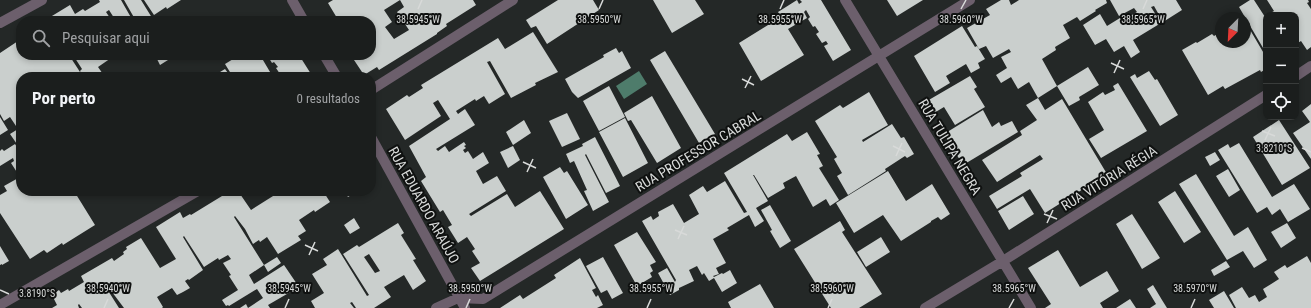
<!DOCTYPE html>
<html lang="pt">
<meta charset="utf-8">
<style>
body{margin:0;font-family:"Roboto Condensed",sans-serif;background:#282b2a;color:#f1f3f6}
.controls{position:absolute;right:12px;top:12px;display:grid;overflow:hidden;border-radius:8px;box-shadow:0 2px 6px #0003}
.controls button{width:36px;height:36px;display:grid;place-items:center;padding:0;border:0;border-bottom:1px solid #393c3b;background:#1b1e1d;color:#f1f3f6;font:20px sans-serif}
.compass{position:absolute;left:1215px;top:12px;width:36px;height:36px;border-radius:50%;background:#1b1e1d;box-shadow:0 2px 6px #0003;rotate:204deg}
.list{margin:0;padding:0;list-style:none}
h2{display:flex;justify-content:space-between;align-items:center;height:52px;margin:0;padding:0 16px;font-size:17px}
h2 small{font-size:13px;font-weight:400;color:#a0a2a4}
.icon{flex:none;width:22px;height:22px;fill:none;stroke:currentColor;stroke-width:2;stroke-linecap:round;stroke-linejoin:round}
.map{position:relative;flex:none;width:1311px;height:308px;overflow:hidden}
.search{position:absolute;background:#1b1e1d;box-shadow:0 2px 6px #0003;left:16px;top:16px;width:360px;height:44px;display:flex;align-items:center;gap:10px;box-sizing:border-box;padding:0 14px;border-radius:16px;color:#a0a2a4;font-size:15px}
.panel{position:absolute;background:#1b1e1d;box-shadow:0 2px 6px #0003;left:16px;top:72px;width:360px;height:124px;border-radius:16px}
.map>svg:first-child{display:block}
.water{fill:#4e7c6b}
.building{fill:#cacfcd;fill-rule:evenodd}
.lines{fill:none;stroke-linecap:round;stroke-linejoin:round}
.street{stroke:#6c5f6c;stroke-width:10}
.ticks{fill:none;stroke:#d8dad9;stroke-width:1.5}
.labels{text-anchor:middle;dominant-baseline:central;stroke-width:4;stroke-linejoin:round;paint-order:stroke}
.street-label{font-size:14px;fill:#d8dad9;stroke:#0f1110}
.ticks-label{font-size:10px;text-anchor:middle;fill:#d8dad9;stroke:#0f1110;stroke-width:4;stroke-linejoin:round;paint-order:stroke}
</style>
<div class="map">
<svg width="1311" height="308" viewBox="0 0 1311 308">
<rect width="100%" height="100%" fill="#242827"/>
<path class="water" d="M639,71L647,84L624,99L616,86Z"/>
<path class="building" d="M99,0H121L133,21H116L109,10L106,12L112,21H48L47,19L70,5L75,14L83,9L85,11L100,2Z
M124,0H141L154,21H136Z
M144,0H181L167,9L166,7L154,15Z
M333,0H400L384,10L392,22L385,27L394,39L409,30L397,12L404,7L400,0H473L476,5L446,24L447,26L437,33V34L379,70L377,67L364,75L352,57L354,56L353,55H371V21H332L337,18L328,3Z
M558,0H593L599,10L547,44L536,26L531,28L526,20Z
M653,0H695L704,14L672,33Z
M797,0L799,4L802,2L800,0H821L851,50L833,61L824,46L828,44L826,41L822,43L816,34L819,32L815,26L813,27L808,19L810,17L806,10L804,12L807,18L788,29L804,55L761,81L739,43L781,17L778,12Z
M887,0H923L897,16Z
M1001,0H1009L1011,5L1019,0H1106L1107,3L1095,10L1096,11L1080,21L1077,17L1063,25L1070,38L1055,47L1056,50L1042,59L1057,86L1088,67L1099,85L1079,97L1080,100L1069,106L1057,86L1038,98L1029,82L1018,89L1011,77L1001,83L996,75L1007,68L1001,57L1011,52L1009,49L993,58L986,46L979,49L967,28L990,15L986,9Z
M1110,0H1176L1182,10L1163,22L1154,6L1151,7L1161,23L1133,40L1140,52L1131,58L1124,46L1114,52L1106,39L1095,45L1083,25L1100,14L1107,26L1120,18L1122,21L1137,12L1134,8L1119,16Z
M1250,0H1254L1265,17L1266,16V53L1239,7Z
M1267,0H1308L1309,2L1307,3L1311,9V47L1307,50L1301,41L1296,44V15H1267L1274,11Z
M962,26L975,47L977,46L985,59L978,63L980,68L971,73L966,64L946,76L950,83L935,92L914,56Z
M1249,28L1266,57V69L1261,72L1260,70L1225,89L1223,86L1208,95L1182,50L1196,42L1197,43L1212,34L1214,36L1221,32V42H1245V30Z
M533,32L558,72L535,83L536,85L511,98L490,61L487,62L505,94L489,104L484,96L476,101L475,99L456,111L458,114L465,109L475,125L436,149L438,151L445,146L449,152L464,142L466,145L464,146L466,148L463,150L465,153L468,151L473,159L483,152L489,163L476,171L483,184L497,176L506,191L469,214L471,216L507,194L515,207L540,191L564,229L480,281L471,268L480,263L472,251L475,249L467,237L458,243L448,227L452,225L443,210L440,212L421,181L426,177L409,146L450,119L438,100L433,103L441,116L405,140L386,109L407,95L409,97L423,88L421,85L498,38L505,49Z
M18,41L21,46V55H69L80,72L71,77H21V150L10,134L18,129L10,117L4,121L0,114V53Z
M616,48L619,53L622,51L631,68L578,98L572,92L565,79L604,57L603,55Z
M665,51L715,134L699,143L650,60Z
M73,55H113L114,56L98,67L105,77H83L80,71L82,69Z
M159,55H176L160,65L156,57Z
M247,55H260L273,77H233L225,64L238,56L241,59Z
M267,55H299L311,74L306,77H282L276,68L278,67L274,62L272,63Z
M225,69L231,77H216L215,75Z
M1149,71L1155,80L1157,79L1178,115L1160,126L1130,77L1135,74L1137,78Z
M970,76L977,87L974,89L985,107L955,125L944,107L934,113L927,101Z
M1118,83L1147,131L1101,158L1089,139L1104,130L1088,102L1103,92L1105,95L1115,90L1113,86Z
M609,86L625,117L599,131L583,101Z
M869,92L888,125L862,140L863,142L892,124L901,138L904,137L914,154L907,158L905,156L885,169L886,171L848,195L837,176L842,173L834,159L837,157L815,121L840,105L843,108Z
M652,96L681,148L657,163L631,120L628,121L624,113Z
M1038,98L1045,110L1062,99L1107,174L1045,213L1030,189L997,209L989,196L1022,176L1020,173L1043,159L1040,155L997,182L982,160L1022,135L1020,131L1037,120L1026,105Z
M1311,104V159L1293,133L1310,122L1302,111Z
M983,110L992,127L999,122L1001,126L1012,121L1018,132L963,165L944,134Z
M567,113L580,139L562,147L549,121Z
M0,117L8,130L0,135Z
M625,118L648,163L623,177L599,132Z
M524,120L531,133L513,145L506,132Z
M1279,120L1310,168L1282,185L1253,137Z
M807,132L820,154L817,155L823,166L819,168L839,200L830,206L826,199L813,207L796,176L783,183L785,188L768,198L754,175H753L768,201L756,208L764,221L755,227L749,215L727,228L729,230L713,239L726,263L716,268L719,274L713,276L714,277L722,273L723,274L730,270L737,283L722,292L714,278L709,281L704,273L702,275L697,266L689,270L694,281L679,288V290L670,295L658,273L667,268L675,282L676,280L642,221L651,216L653,220L659,216L658,212L673,204L684,223L699,214L689,195L703,186L707,192L725,181L744,213L747,212L724,173L787,134L792,141Z
M595,137L620,186L606,193L586,154L585,155L609,202L593,211L584,191L587,190L574,161L570,163L566,154L583,146L582,144Z
M1239,143L1272,197L1294,184L1310,209L1288,222L1280,209L1272,215L1267,207L1257,213L1218,150L1228,144L1230,148Z
M15,144L21,153V191H74L95,225L63,245L62,243L47,253L44,250L30,259L0,213V195L7,191L4,186L20,177L11,163L14,161L13,158L0,166V151L2,149L4,151Z
M513,146L520,160L508,168L500,152Z
M1215,152L1220,160L1210,166L1205,157Z
M560,167L564,173L567,171L588,205L566,219L543,177Z
M1228,169L1240,190L1229,197L1216,176Z
M888,171L906,201L932,184L950,214L941,220L938,217L931,221V222L901,241L883,215L854,233L836,203Z
M1196,174L1234,236L1248,227L1267,260L1254,268L1243,251L1227,260L1179,184Z
M223,191L235,192L238,191L251,210L281,191H323L330,202L315,212L314,210L299,220L306,231L298,236L301,240L278,254L267,237L260,242L259,240L253,244L245,229L235,216L234,217L264,265L249,275L254,284L284,265L299,287L268,305L270,308H240L246,304L248,308L263,298L257,289L229,306L228,305L226,306L222,300L238,290L229,276L231,275L223,263L231,259L228,255L219,260L218,258L204,267L184,236L183,237L203,270L189,280L188,279L185,281L190,288L183,292L177,295L172,288L157,297L163,307L162,308H124L109,288L107,289L119,308H82L79,304L78,305L79,308H52L57,305L52,295L59,290L61,293L68,289L69,291L84,282L81,276L112,258L114,261L124,254L123,252L127,249L126,247L141,238L160,268L176,259L156,227L180,212L183,218L190,214L191,215L222,196L220,193Z
M344,191H358L348,197Z
M1175,191L1201,232L1184,243L1158,202Z
M1023,196L1034,214L1009,230L998,211Z
M770,205L791,241L780,248L770,231L772,230L761,210Z
M1132,214L1160,258L1142,269L1116,224Z
M354,218L360,228L350,234L344,225Z
M840,221L845,230L842,232L882,294L859,308H831L794,249Z
M398,223L404,233L401,235L416,259L413,260L426,281L413,290L404,275L384,287L391,297L374,308H356L352,302L350,303L354,308H315L311,301L324,293L312,274L327,265L323,259L338,249L367,296L369,295L343,254L357,245L359,247ZM369,254L380,271L375,273L364,257Z
M1287,223L1296,238L1281,248L1271,232Z
M637,232L656,262L650,265L653,271L650,273L652,277L637,286L614,245Z
M881,237L890,252L866,267L857,252Z
M0,246L9,261L2,265V264L0,265Z
M1058,250L1080,287L1107,271L1119,291L1100,303L1103,308H1045L1051,304L1028,268Z
M1307,256L1311,263V308H1236L1229,295L1242,287L1249,298L1255,295L1259,302L1267,297L1263,289L1279,279L1274,272L1285,265L1287,268Z
M277,257L281,263L268,272L264,265Z
M603,257L623,293L612,299L607,290L601,293L586,266Z
M580,258L596,288L592,290L596,297L598,295L603,305L597,308H500L520,295L523,299L556,278L554,275Z
M1226,261L1230,267L1214,276L1211,270Z
M760,284L774,308H731L728,302Z
M1153,285L1162,300L1167,308H1150L1156,304L1147,289Z
M1224,291L1234,308H1214L1209,300Z
M1130,299L1136,308H1116Z"/>
<g class="lines">
<path class="street" d="M292,0L304,21
M845,0L1031,308
M0,23L42,0
M324,55L337,77
M1296,76L1311,66
M371,90L513,0
M371,137L465,308
M0,305L198,191
M436,308L458,298L483,299L970,0
M925,308L1003,261L1266,95"/>
</g>
<path class="ticks" d="M418,9L422,0M599,9L603,0M780,9L784,0M961,9L966,0M1143,9L1147,0M1111,63L1124,69M1114,73L1120,60M742,79L754,85M745,88L751,76M1262,131L1275,136M1265,140L1271,127M893,146L905,152M1302,148L1311,152M896,156L902,143M523,162L536,168M527,172L533,159M1044,214L1057,219M1047,223L1053,210M675,230L687,235M678,239L684,226M305,245L318,251M309,255L315,242M0,290L9,294M104,308L108,299M285,308L289,299M466,308L470,299M647,308L651,299M828,308L832,299M1009,308L1014,299M1191,308L1195,299"/>
<g class="labels">
<g class="street-label">
<text transform="translate(950 147) rotate(59)">RUA TULIPA NEGRA</text>
<text transform="translate(698 151) rotate(-31)">RUA PROFESSOR CABRAL</text>
<text transform="translate(1109 178) rotate(-32)">RUA VITÓRIA RÉGIA</text>
<text transform="translate(424 205) rotate(61)">RUA EDUARDO ARAÚJO</text>
</g>
</g>
<g class="ticks-label">
<text x="418" y="23">38.5945°W</text>
<text x="599" y="23">38.5950°W</text>
<text x="780" y="23">38.5955°W</text>
<text x="961" y="23">38.5960°W</text>
<text x="1143" y="23">38.5965°W</text>
<text x="1274" y="152">3.8210°S</text>
<text x="108" y="292">38.5940°W</text>
<text x="289" y="292">38.5945°W</text>
<text x="470" y="292">38.5950°W</text>
<text x="651" y="292">38.5955°W</text>
<text x="832" y="292">38.5960°W</text>
<text x="1014" y="292">38.5965°W</text>
<text x="1195" y="292">38.5970°W</text>
<text x="37" y="297">3.8190°S</text>
</g>
</svg>
<div class="controls">
<button>+</button>
<button>−</button>
<button><svg class="icon" aria-label="locate" viewBox="0 0 24 24"><circle cx="12" cy="12" r="6"/><path d="M12 2v4M12 18v4M2 12h4M18 12h4"/></svg></button>
</div>
<svg class="compass" viewBox="-18 -18 36 36"><path d="M0-13l5 13h-10z" fill="#e53935"/><path d="M0 13l5-13h-10z" fill="#a0a2a4"/></svg>
<div class="search"><svg class="icon" aria-label="search" viewBox="0 0 24 24"><circle cx="10" cy="10" r="6"/><path d="M15 15l6 6"/></svg>Pesquisar aqui</div>
<section class="panel">
<h2>Por perto<small>0 resultados</small></h2>
<ul class="list">
</ul>
</section>
</div>
